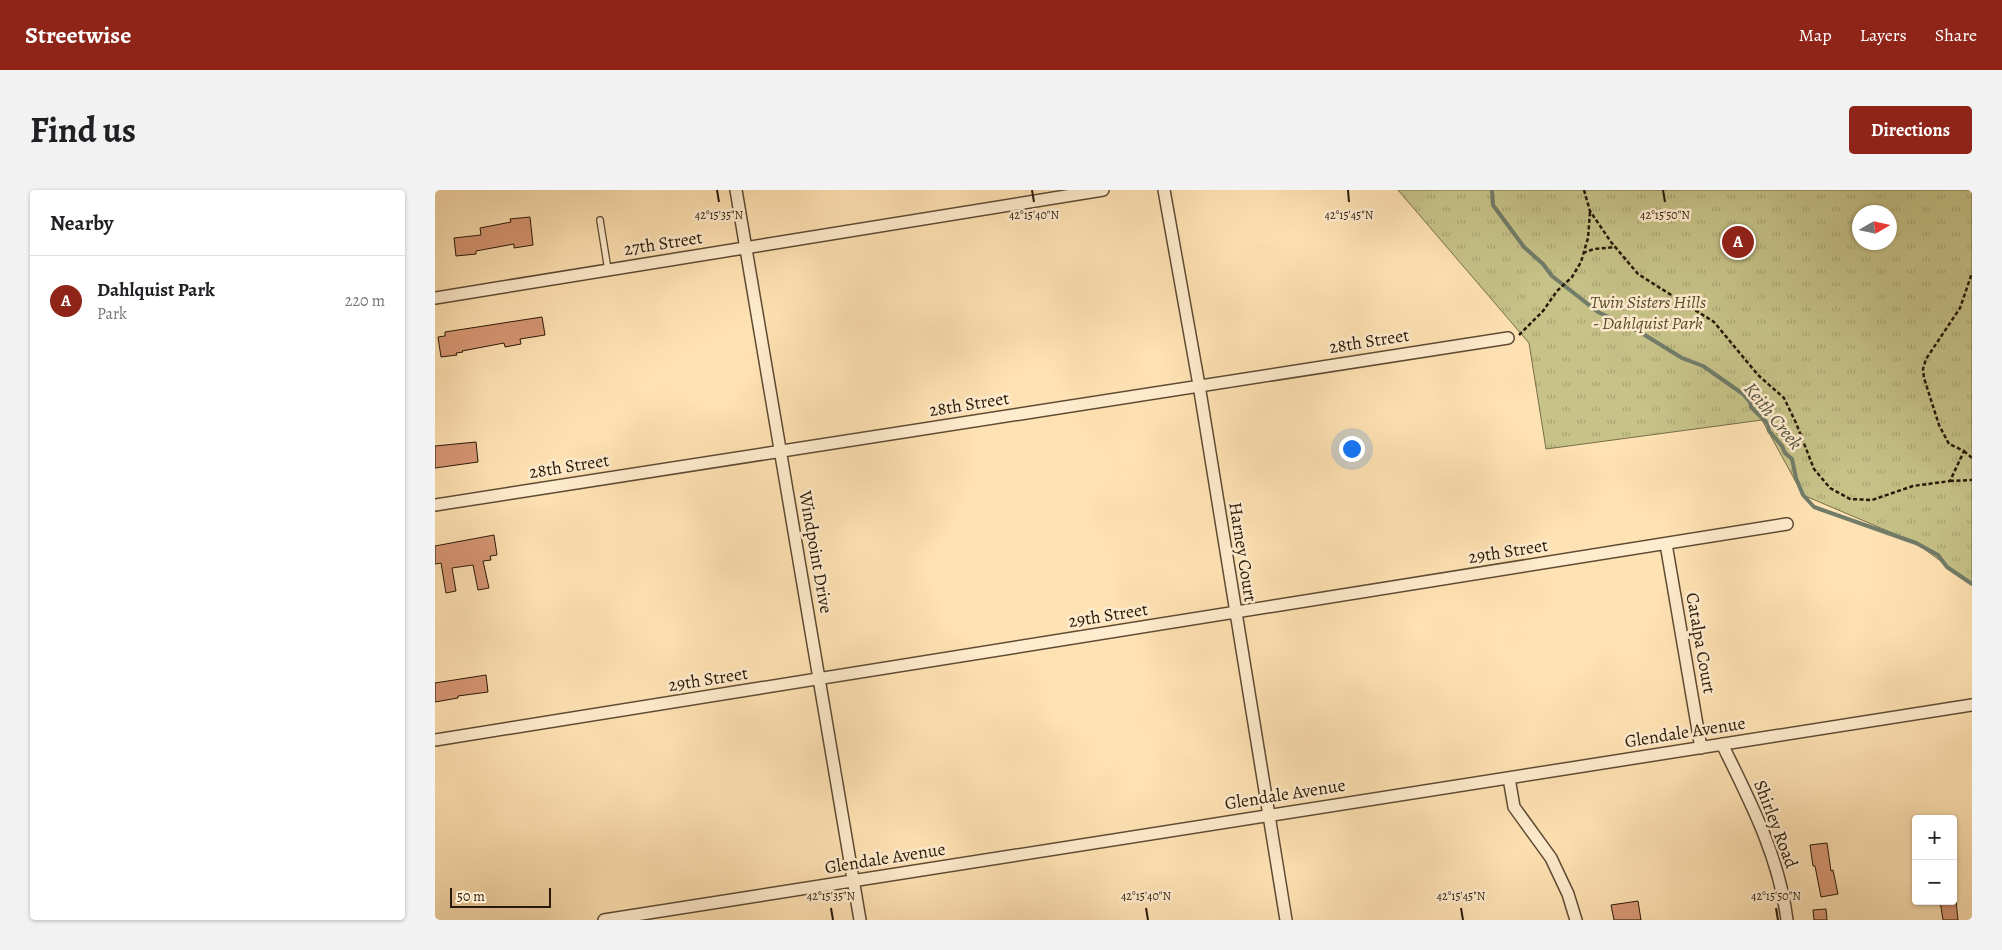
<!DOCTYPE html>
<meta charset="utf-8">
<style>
body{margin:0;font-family:Alegreya,serif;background:#f2f2f2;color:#202124}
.controls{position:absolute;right:15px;bottom:15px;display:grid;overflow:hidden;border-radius:5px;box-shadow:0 1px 4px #0004}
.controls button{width:45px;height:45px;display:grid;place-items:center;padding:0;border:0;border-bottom:1px solid #e0e0e0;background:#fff;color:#202124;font:25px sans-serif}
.compass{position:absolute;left:1417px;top:15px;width:45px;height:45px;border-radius:50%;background:#fff;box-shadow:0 1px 4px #0004;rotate:81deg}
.scale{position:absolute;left:15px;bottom:12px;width:101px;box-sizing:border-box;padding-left:5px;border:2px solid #281909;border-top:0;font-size:14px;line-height:18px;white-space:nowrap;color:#281909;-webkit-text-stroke:4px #ffecce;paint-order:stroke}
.you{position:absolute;left:916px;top:258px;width:18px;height:18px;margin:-12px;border:4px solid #fff;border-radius:50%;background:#1a73e8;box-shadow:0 0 0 8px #1a73e833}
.badge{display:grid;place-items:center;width:32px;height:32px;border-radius:50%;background:#8f2418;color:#fff;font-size:16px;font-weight:700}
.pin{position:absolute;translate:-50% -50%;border:2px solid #fff;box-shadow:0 1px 5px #0006}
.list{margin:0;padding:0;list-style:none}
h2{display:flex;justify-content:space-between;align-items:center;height:65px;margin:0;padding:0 20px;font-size:21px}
h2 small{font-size:16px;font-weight:400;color:#757577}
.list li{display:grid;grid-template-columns:32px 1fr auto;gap:15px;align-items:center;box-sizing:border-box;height:90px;padding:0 20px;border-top:1px solid #e0e0e0}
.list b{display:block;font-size:19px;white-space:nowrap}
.list p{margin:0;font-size:16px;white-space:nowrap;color:#757577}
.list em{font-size:16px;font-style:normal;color:#757577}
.map{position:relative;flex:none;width:1537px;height:730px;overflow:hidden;border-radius:5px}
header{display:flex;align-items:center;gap:30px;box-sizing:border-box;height:70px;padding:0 25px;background:#8f2418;color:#fff}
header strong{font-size:24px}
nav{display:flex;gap:28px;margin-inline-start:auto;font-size:18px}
.intro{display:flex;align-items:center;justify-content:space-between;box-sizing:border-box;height:120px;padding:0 30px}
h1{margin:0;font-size:35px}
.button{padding:12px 22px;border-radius:5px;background:#8f2418;color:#fff;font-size:18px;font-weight:700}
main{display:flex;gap:30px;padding:0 30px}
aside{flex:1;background:#fff;border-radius:5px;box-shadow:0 1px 4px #0004}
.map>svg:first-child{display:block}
.park{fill:url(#park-tufts);stroke:#776e48;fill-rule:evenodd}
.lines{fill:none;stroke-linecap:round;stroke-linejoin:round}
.stream{stroke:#717c69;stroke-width:4}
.building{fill:#d79774;stroke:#281909}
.lane-casing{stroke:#5e4b34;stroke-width:8}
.street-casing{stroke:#5e4b34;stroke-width:14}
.path{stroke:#281909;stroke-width:2.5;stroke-dasharray:4 2.5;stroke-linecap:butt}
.lane{stroke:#ffecce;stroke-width:5.5}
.street{stroke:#ffecce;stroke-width:11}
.ticks{fill:none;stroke:#281909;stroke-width:2}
.labels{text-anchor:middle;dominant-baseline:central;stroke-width:5;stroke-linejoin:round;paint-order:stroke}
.street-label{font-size:18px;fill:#281909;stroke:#ffecce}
.park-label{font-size:18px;font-style:italic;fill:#574c2f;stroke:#ffecce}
.water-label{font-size:19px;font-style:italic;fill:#525341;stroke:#ffecce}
.ticks-label{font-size:12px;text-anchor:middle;fill:#281909;stroke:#ffecce;stroke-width:5;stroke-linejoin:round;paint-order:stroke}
</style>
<header>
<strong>Streetwise</strong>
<nav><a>Map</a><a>Layers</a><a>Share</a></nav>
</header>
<div class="intro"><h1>Find us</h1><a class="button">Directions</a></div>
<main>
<aside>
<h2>Nearby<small></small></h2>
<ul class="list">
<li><span class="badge">A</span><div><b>Dahlquist Park</b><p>Park</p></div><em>220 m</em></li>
</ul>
</aside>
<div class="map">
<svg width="1537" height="730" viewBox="0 0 1537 730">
<defs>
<pattern id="park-tufts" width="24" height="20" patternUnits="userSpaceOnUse" patternTransform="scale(1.25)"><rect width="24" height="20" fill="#c6c288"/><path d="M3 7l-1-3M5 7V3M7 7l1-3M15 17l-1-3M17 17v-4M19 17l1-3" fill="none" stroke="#aaa674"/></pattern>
</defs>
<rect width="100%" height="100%" fill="#ffe2b3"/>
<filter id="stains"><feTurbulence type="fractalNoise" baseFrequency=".004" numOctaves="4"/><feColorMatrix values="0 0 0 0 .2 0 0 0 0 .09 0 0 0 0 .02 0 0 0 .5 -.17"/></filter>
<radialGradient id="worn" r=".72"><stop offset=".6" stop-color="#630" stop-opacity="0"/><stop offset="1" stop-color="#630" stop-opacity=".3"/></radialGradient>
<path class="park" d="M963,0H1537V394L1481,353L1368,305L1327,230L1111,259L1094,153ZM1424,22H1454V52H1424Z"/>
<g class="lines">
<path class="stream" d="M1057,0L1058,15L1089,57L1108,74L1117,86L1163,122L1205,142L1247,168L1268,176L1308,204L1315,212L1316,217L1333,234L1334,241L1347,256L1350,263L1357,269L1361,288L1368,305L1379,317L1481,353L1503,365L1512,377L1537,394"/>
</g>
<path class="building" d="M95,27L98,55L79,58V54L41,61V64L21,66L19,48L46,45L45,38L76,32L75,29Z
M107,127L110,145L85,149L86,154L70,157L69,153L27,161L28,162L21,163L22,165L6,167L3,147L10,146V142Z
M41,252L43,272L0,278V256Z
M59,345L62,365L55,366L56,370L48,371L54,398L43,400L38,375L17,378L21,401L11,403L6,373L0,374V356Z
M51,485L53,502L23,506V508L0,512V493Z
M1392,653L1396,681L1398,680L1403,704L1386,707L1380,676H1378L1375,655Z
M1203,711L1206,730H1179L1176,715Z
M1505,711H1521L1523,730H1508Z
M1391,719L1392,730H1379L1378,720Z"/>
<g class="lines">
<g class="lane-casing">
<path id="lane" d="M165,30L173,80"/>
</g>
<g class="street-casing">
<path id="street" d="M301,0L425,730
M729,0L764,195L851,730
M0,108L668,0
M0,315L1073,148
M1231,354L1266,558
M0,550L1352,334
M1287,554C1315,611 1344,666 1352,730
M1074,588L1079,617L1116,668L1133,704L1141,730
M169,730L1537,515"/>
</g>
<path class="path" d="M1149,0L1155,21L1176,52L1203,84L1279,132L1323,185L1349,208L1361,233L1379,279L1395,298L1415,309L1437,310L1478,296L1515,291L1529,261L1514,254L1504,235L1489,188L1488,179L1491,169L1525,118L1537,83
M1148,63L1159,59L1180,57
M1084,145L1108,121L1122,101L1137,87L1146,72L1153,48L1155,22
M1529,261L1537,268
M1515,291L1537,290"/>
<use href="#lane" class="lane"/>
<use href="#street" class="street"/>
</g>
<path class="ticks" d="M282,0L284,12M597,0L599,12M913,0L914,12M1228,0L1230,12M396,718L398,730M711,718L713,730M1026,718L1028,730M1341,718L1343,730"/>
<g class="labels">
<g class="street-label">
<text transform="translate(228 53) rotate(-9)">27th Street</text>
<text transform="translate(934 151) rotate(-9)">28th Street</text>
<text transform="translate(534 214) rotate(-9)">28th Street</text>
<text transform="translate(134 276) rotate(-9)">28th Street</text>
<text transform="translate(1073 361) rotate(-9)">29th Street</text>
<text transform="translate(381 362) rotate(80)">Windpoint Drive</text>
<text transform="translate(808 362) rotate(81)">Harney Court</text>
<text transform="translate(673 425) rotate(-9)">29th Street</text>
<text transform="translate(1266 453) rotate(80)">Catalpa Court</text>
<text transform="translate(273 489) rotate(-9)">29th Street</text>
<text transform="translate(1250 542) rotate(-9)">Glendale Avenue</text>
<text transform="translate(850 604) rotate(-9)">Glendale Avenue</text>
<text transform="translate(1341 634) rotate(69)">Shirley Road</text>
<text transform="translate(450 668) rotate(-9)">Glendale Avenue</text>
</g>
<g class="park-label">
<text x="1213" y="112">Twin Sisters Hills<tspan x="1213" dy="21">- Dahlquist Park</tspan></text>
</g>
<g class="water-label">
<text transform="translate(1338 226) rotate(51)">Keith Creek</text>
</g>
</g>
<g class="ticks-label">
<text x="284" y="29">42°15'35"N</text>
<text x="599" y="29">42°15'40"N</text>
<text x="914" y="29">42°15'45"N</text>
<text x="1230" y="29">42°15'50"N</text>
<text x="396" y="710">42°15'35"N</text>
<text x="711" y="710">42°15'40"N</text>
<text x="1026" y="710">42°15'45"N</text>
<text x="1341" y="710">42°15'50"N</text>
</g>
<rect width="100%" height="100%" filter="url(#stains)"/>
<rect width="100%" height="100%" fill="url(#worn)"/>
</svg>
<div class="controls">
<button>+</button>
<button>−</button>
</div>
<svg class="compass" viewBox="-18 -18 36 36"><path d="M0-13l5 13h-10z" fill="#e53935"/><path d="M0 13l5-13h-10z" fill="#757577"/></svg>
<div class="scale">50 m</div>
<div class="you"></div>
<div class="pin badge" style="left:1303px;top:52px">A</div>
</div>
</main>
